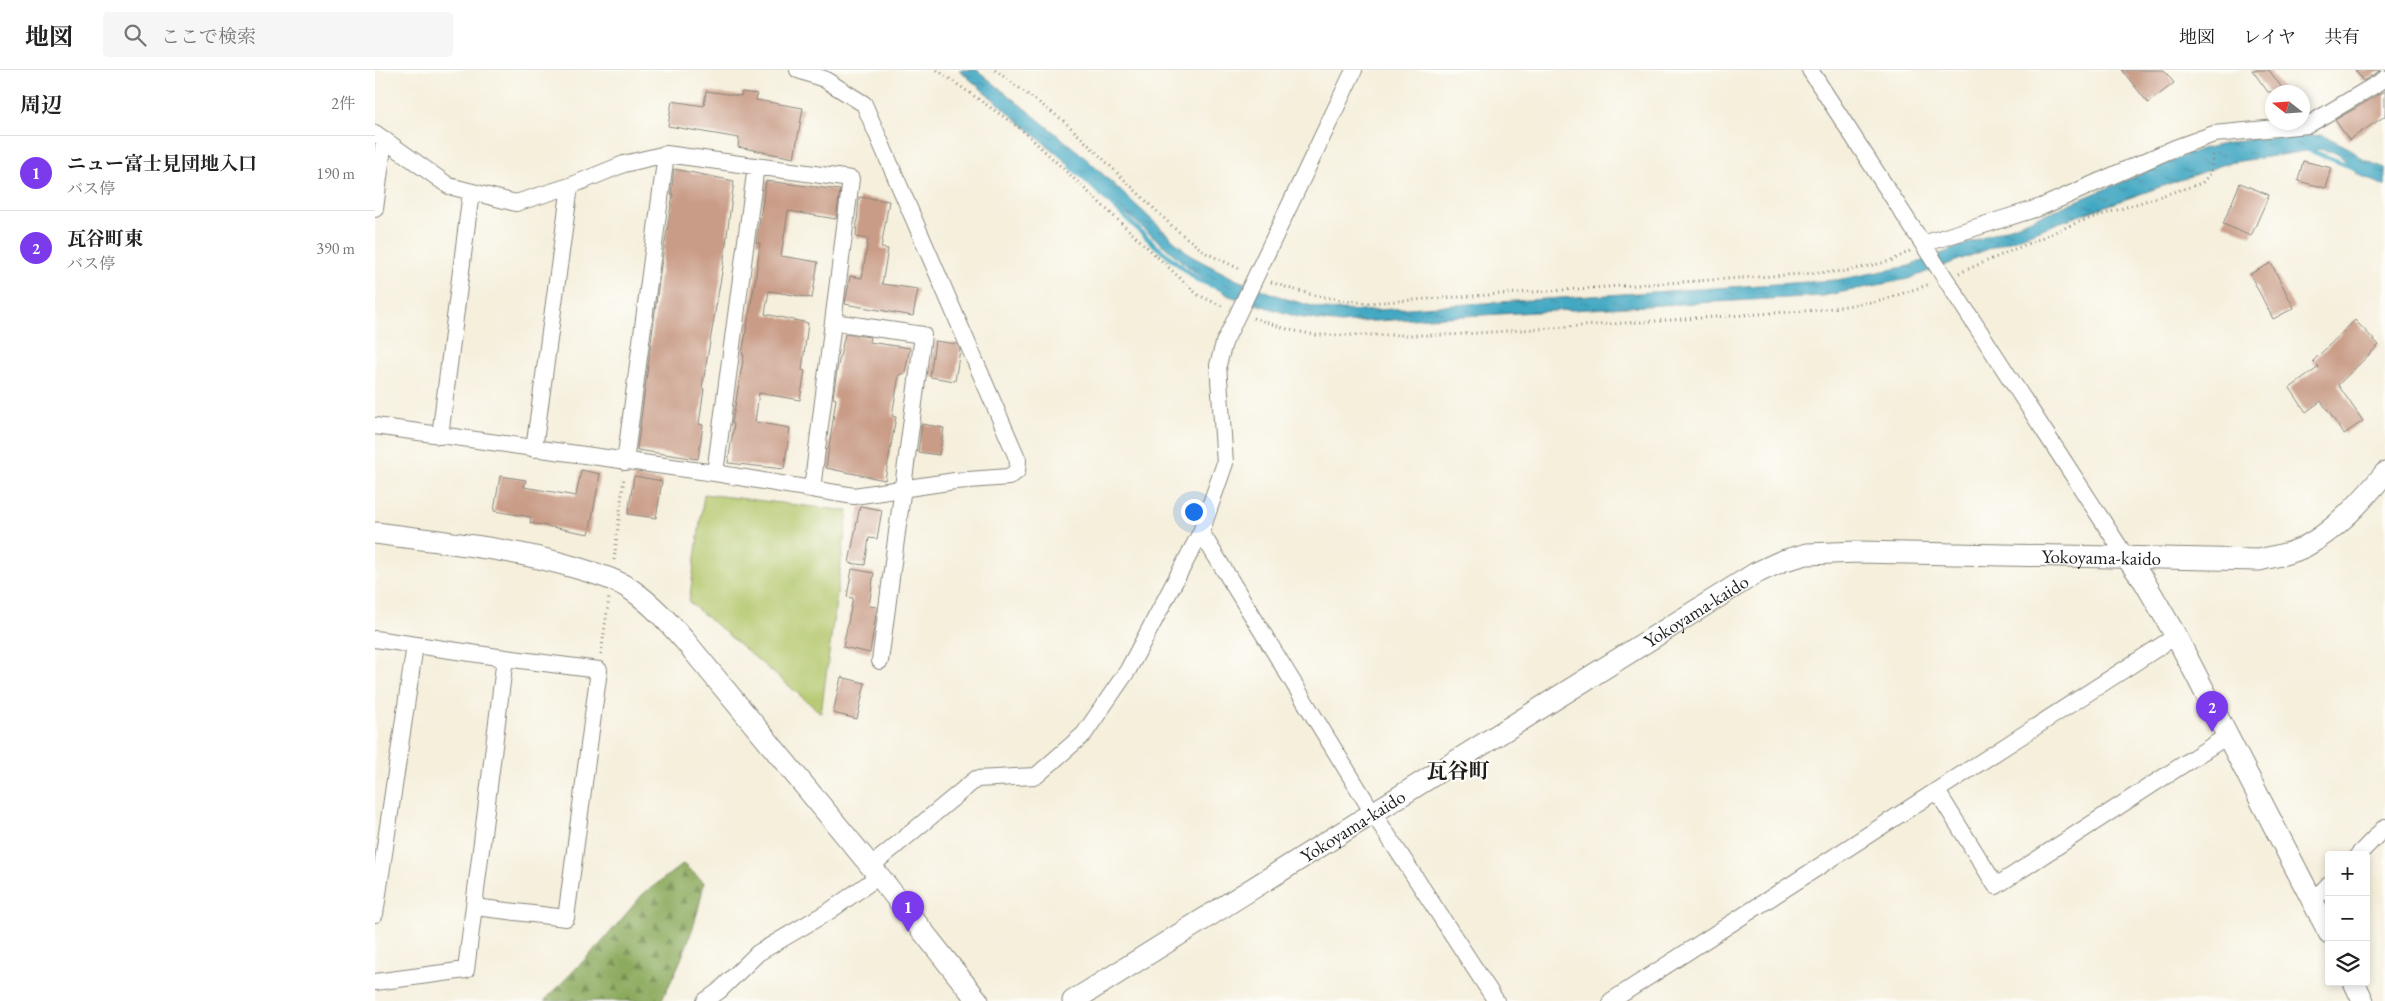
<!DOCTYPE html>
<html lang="ja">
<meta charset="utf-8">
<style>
body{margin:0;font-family:"EB Garamond","Noto Serif JP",serif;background:#f6f6f6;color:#222}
.controls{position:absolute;right:15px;bottom:15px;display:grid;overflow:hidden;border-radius:5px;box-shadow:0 2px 8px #0003}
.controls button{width:45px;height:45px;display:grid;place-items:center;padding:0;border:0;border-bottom:1px solid #e0e0e0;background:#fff;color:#222;font:25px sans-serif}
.compass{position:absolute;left:1890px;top:15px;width:45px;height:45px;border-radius:50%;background:#fff;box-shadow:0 2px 8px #0003;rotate:287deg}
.you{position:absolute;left:818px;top:441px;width:18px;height:18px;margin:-12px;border:4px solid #fff;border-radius:50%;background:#1a73e8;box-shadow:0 0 0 8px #1a73e833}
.badge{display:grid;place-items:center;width:32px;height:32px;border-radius:50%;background:#7c3aed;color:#fff;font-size:16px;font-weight:700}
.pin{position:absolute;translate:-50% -41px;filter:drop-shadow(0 1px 2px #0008)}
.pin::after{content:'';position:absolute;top:26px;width:18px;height:15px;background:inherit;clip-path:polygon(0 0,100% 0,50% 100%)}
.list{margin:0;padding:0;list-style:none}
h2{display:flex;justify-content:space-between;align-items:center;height:65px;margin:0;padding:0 20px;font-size:21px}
h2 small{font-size:16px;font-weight:400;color:#767676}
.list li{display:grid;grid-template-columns:32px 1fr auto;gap:15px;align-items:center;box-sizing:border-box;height:75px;padding:0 20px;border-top:1px solid #e0e0e0}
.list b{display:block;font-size:19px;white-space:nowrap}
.list p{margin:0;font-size:16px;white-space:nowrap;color:#767676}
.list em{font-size:16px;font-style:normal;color:#767676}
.icon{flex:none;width:28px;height:28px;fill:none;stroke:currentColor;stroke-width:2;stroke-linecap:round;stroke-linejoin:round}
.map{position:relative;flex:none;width:2010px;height:931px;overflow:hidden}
header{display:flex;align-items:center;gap:30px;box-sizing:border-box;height:70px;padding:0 25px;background:#fff;border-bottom:1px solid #e0e0e0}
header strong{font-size:24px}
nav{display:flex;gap:28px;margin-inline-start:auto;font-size:18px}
.search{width:350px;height:45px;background:#f6f6f6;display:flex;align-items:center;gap:12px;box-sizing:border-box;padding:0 18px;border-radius:5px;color:#767676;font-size:19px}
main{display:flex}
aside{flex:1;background:#fff}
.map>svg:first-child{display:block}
.forest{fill:url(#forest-firs);stroke:#54643d}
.park{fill:#b2c66a;stroke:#677143}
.water{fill:url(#water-ripples);stroke:#306270}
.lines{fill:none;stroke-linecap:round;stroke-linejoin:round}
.stream{stroke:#43a8c3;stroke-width:5}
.building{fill:#c99c87}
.minor-casing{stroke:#88867c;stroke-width:18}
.tertiary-casing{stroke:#88867c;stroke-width:23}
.path{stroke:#88867c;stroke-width:3;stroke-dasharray:1 4;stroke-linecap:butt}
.minor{stroke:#fff;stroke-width:16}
.tertiary{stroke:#fff;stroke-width:21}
.labels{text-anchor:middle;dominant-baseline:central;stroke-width:4;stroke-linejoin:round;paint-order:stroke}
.street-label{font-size:19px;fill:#1c1c1c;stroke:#fdfcf7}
.quarter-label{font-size:21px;font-weight:bold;fill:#1c1c1c;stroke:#fdfcf7}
</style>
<header>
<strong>地図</strong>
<div class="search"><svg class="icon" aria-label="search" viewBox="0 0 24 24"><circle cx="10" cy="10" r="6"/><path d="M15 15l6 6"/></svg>ここで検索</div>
<nav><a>地図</a><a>レイヤ</a><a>共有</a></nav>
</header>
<main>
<aside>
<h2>周辺<small>2件</small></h2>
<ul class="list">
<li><span class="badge">1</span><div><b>ニュー富士見団地入口</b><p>バス停</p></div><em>190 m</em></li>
<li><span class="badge">2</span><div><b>瓦谷町東</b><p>バス停</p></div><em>390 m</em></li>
</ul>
</aside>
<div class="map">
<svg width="2010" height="931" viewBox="0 0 2010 931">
<defs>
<pattern id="forest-firs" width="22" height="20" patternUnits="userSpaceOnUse" patternTransform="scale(1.25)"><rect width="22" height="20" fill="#8dab5e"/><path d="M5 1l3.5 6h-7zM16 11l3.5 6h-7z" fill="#728a4d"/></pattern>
<pattern id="water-ripples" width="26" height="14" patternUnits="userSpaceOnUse" patternTransform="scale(1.25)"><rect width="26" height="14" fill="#43a8c3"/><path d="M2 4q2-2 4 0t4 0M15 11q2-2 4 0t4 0" fill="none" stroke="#37889e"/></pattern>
</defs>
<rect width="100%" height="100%" fill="#fdfcf7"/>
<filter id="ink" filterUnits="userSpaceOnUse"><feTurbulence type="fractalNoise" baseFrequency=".02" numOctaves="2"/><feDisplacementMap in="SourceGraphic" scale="10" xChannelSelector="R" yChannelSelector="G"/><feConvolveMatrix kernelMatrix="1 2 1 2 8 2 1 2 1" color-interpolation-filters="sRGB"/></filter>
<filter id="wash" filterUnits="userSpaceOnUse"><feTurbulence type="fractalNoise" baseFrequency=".0096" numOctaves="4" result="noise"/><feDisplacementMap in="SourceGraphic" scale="20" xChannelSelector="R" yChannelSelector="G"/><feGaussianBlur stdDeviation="1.12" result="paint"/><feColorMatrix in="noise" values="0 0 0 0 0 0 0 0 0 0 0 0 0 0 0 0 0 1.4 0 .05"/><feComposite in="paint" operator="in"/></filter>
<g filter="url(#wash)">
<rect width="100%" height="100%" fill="#f5efdc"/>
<path class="forest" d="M308,794L329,812C322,855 306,893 286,931H169L227,872L268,824Z"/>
<path class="park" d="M329,424L473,441L446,643L314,532Z"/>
<path class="water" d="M584,0H602L706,84L816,186L862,210L912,229L948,239L987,241L1462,210L1534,196L1680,140L1826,79L1872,69L1948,65L1974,78L1989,90L2010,98V116L1982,104L1963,83L1944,79L1853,93L1683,153L1533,209L1448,226L964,253L923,247L854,226L825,207Z"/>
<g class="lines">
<path class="stream" d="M1929,78L1982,99
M696,96L782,177L823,210L844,218"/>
</g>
<g id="blocks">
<path class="building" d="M1747,0H1789L1799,13L1773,33Z
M1877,0H1894L1910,22H1893Z
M1980,0H2006L1988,11Z
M331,21L366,26L367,22L382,24L381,30L428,38L419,88L363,77L364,68L293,56L297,31L329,36Z
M2010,21V46L1974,70L1960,50Z
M1928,91L1957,98L1951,118L1923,111Z
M299,99L359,111L348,196L327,318L329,319L324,354L328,355L323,389L262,380L286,196L298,124H296Z
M391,111L465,120L461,149L413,141L406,186L443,192L437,228L394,221L390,244L433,253L427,300L430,301L425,330L384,323L380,352L415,358L409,399L353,393L359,354L357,353L369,285L367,284L381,206L385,173H381Z
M1865,113L1894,125L1876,166L1848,154Z
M484,127L514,131L506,178L513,179L507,214L543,219L538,246L470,234L475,206L487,208L493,169L481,167Z
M1896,193L1919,238L1898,249L1875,204Z
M1980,250L2004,275L1963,315L1988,351L1969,364L1946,331L1931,342L1915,318L1944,297L1938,291Z
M470,264L495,267L494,272L535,278L530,303L524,305L517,346L521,347L510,410L451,398L461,329L458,328L462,300Z
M560,271L582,274L585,280L580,311L555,307Z
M547,354L569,358L564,385L543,382Z
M206,400L225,404L214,464L155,453L156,447L119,441L125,406L151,410L149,417L201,426Z
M259,406L287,411L281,448L253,444Z
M485,436L507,440L502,469L494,468L490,495L474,493Z
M477,499L499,503L494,536L502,537L495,583L468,577L478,528L472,527Z
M466,607L490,613L482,649L458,643Z"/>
</g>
</g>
<g filter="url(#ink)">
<use href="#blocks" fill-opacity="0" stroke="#88867c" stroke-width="1"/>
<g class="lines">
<g class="minor-casing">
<path id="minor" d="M1435,0L1751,487
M0,63L74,116L141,133L195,116L249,94L291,84L476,109L437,419
M0,139L9,69
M1548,174L1666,137L1800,78L1839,64L1933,55L2010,9
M458,252L548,265L505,591
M0,356L340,403L479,426L580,411L634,407L642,401L643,390L489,34L449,9L423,0
M65,366L96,122
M159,379L195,116
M250,392L291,84
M340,403L381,96
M826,462L998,743L1121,931
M0,569L130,588L91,900L0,912
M1562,721L1621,816L1852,666
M1983,785L2010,757
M496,796L601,709L661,706L709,664L753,600L826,462L850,393L843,295L849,273L979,0
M1938,831L1954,814
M99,837L191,848L224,600L130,588
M0,844L40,575
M330,931L344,921L383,883L456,840L504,806
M1236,931L1801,566"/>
</g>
<g class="tertiary-casing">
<g id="tertiary">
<path d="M0,463C68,472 136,478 202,498C221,504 241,509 258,521C278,535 294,553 310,571L504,806L603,931"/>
<path d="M1751,487L1769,511L1801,566L1954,863"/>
<path d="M1979,912L1988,931"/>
<path id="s1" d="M698,931L1381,503L1407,491L1432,484L1483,482L1884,490C1900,486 1917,484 1931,476C1962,459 1988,430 2010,403"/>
</g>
</g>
<path class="path" d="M562,0L646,59L823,225L849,237
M620,0L690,52L799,158L831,183L867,200
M1584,203L1701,153L1827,113L1836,103L1838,82
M896,212C928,224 959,230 993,233L1471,201L1516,191L1535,181
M878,248L915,260L941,265H1073L1443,240L1505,231L1555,214
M239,490L249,407
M226,584L234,528"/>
<use href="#minor" class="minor"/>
<use href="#tertiary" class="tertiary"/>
</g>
</g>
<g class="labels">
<g class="street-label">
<text stroke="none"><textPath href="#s1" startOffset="1155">Yokoyama-kaido</textPath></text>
<text stroke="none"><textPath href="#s1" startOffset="735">Yokoyama-kaido</textPath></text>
<text stroke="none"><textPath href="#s1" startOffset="330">Yokoyama-kaido</textPath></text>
</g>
<g class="quarter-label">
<text x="1083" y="700">瓦谷町</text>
</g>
</g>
</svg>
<div class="controls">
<button>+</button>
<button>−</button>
<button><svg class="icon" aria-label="layers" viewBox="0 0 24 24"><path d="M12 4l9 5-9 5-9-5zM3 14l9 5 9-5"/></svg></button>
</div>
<svg class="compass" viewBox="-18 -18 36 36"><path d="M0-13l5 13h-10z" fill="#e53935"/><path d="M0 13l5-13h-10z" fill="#767676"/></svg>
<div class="you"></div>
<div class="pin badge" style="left:533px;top:862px">1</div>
<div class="pin badge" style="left:1837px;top:662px">2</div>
</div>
</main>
